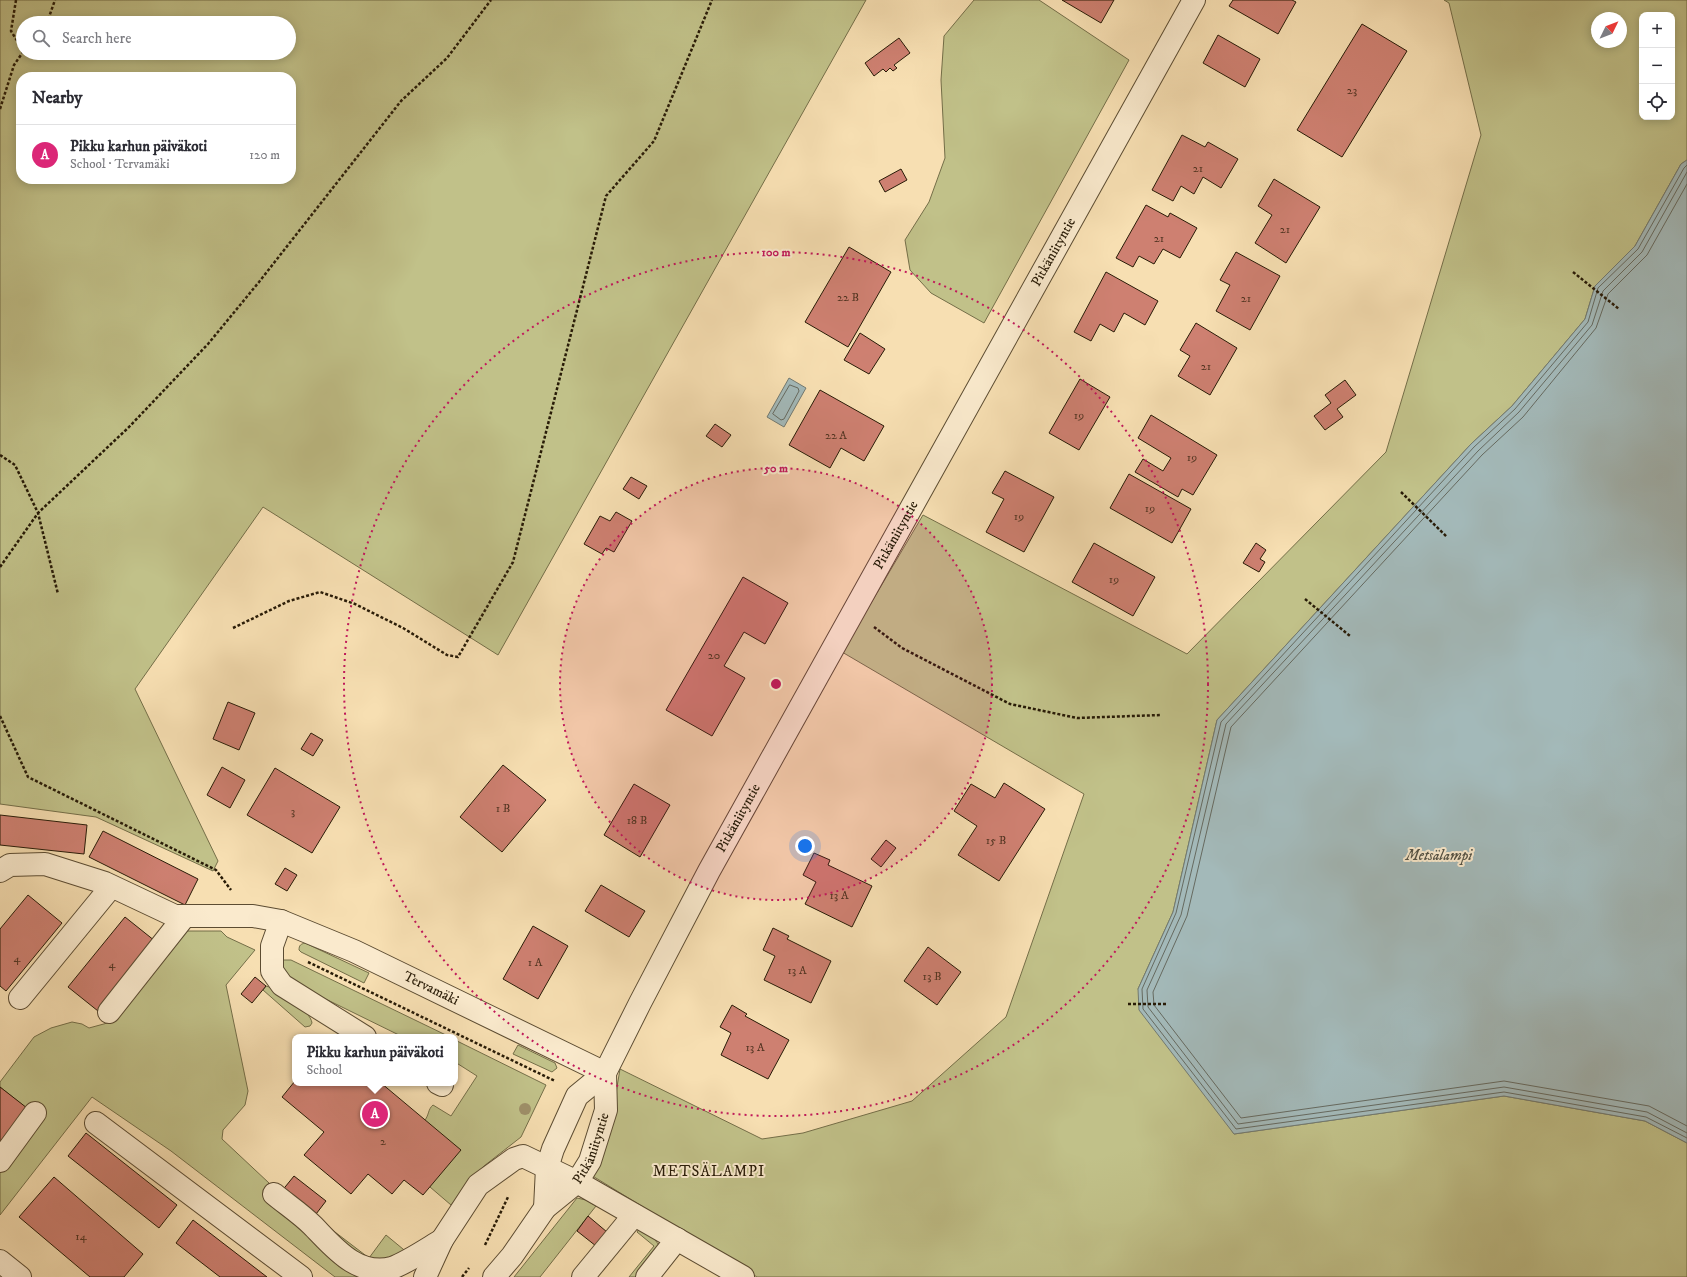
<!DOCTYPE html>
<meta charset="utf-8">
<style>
body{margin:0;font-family:"IM FELL DW Pica",serif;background:#f2f2f3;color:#2b2b33}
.controls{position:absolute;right:12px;top:12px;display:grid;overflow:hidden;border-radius:8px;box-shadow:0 2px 10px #0003}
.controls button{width:36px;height:36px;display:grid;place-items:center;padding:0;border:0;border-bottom:1px solid #e1e1e2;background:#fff;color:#2b2b33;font:20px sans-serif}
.compass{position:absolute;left:1591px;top:12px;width:36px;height:36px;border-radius:50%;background:#fff;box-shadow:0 2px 10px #0003;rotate:47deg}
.you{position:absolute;left:805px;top:846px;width:14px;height:14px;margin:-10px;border:3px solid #fff;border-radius:50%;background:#1a73e8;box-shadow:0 0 0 6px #1a73e833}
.badge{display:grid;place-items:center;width:26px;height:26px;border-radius:50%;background:#db2777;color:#fff;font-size:13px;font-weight:700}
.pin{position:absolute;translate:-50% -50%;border:2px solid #fff;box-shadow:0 1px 4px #0006}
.popup{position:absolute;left:292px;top:1034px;width:166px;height:52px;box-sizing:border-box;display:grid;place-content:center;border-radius:8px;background:#fff;filter:drop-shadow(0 1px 3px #0005);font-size:13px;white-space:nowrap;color:#7c7c81}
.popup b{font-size:15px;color:#2b2b33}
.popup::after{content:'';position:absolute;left:50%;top:100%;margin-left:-8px;border:8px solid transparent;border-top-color:#fff}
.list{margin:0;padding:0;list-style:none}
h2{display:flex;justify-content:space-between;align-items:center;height:52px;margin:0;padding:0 16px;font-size:17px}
h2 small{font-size:13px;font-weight:400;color:#7c7c81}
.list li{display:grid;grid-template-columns:26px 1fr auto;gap:12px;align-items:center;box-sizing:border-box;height:60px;padding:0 16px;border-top:1px solid #e1e1e2}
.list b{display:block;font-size:15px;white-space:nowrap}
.list p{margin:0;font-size:13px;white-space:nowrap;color:#7c7c81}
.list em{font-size:13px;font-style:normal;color:#7c7c81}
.icon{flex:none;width:22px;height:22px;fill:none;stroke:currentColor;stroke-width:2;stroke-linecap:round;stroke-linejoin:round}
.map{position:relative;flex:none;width:1687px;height:1277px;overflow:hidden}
.search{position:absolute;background:#fff;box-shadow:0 2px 10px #0003;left:16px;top:16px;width:280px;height:44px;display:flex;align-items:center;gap:10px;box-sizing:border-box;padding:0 14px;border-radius:22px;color:#7c7c81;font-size:15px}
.panel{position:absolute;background:#fff;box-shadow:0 2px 10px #0003;left:16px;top:72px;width:280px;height:112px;border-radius:16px}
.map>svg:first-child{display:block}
.green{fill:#c1c189;stroke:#746e48;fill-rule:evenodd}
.water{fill:#a3b9b9;stroke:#727a72}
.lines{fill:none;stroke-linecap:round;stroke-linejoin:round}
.shore{stroke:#666a60;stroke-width:1}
.building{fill:#ce8071;stroke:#281b07}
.minor-casing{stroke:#5c4c32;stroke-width:24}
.path{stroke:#281b07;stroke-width:2.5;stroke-dasharray:3 2;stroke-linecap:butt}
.minor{stroke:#faeacd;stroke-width:22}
.tree{fill:#9e8f69}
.ring{fill:none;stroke:#c2185b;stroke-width:2;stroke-dasharray:2 4}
.labels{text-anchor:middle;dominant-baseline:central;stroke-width:4;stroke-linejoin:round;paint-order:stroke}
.number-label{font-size:12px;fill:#523422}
.street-label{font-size:14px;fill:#281b07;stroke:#faeacd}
.water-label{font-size:15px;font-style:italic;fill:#535245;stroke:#faeacd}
.neighbourhood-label{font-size:15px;letter-spacing:1px;fill:#281b07;stroke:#faeacd}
.centre{fill:#c2185b;stroke:#faeacd;stroke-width:2}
.ring-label{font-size:12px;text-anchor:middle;font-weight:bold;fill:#c2185b;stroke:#faeacd;stroke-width:4;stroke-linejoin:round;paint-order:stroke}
</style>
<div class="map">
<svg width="1687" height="1277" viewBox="0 0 1687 1277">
<rect width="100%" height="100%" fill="#f7dfb2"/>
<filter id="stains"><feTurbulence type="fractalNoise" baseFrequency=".005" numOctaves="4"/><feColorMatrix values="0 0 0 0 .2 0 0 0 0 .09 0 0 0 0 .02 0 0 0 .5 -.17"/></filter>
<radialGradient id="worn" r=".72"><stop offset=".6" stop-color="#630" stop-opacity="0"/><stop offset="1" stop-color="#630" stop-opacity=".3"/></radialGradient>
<path class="green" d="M0,0H866L498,655L263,507L135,689L218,861L213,871L96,817L0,804ZM23,23H289V53H23ZM21,77H291V179H21Z
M974,0H1039L1129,60L984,323L931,293L910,270L905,240L929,202L945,158L941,80L944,36Z
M1444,0H1687V160L1681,164L1635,246L1595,286L1585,319L1512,406L1471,444L1217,720L1173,912L1138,989L1234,1134L1504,1096L1645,1121L1687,1143V1277H757L591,1175L612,1117L620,1069L762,1139L803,1133L912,1101L1006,1017L1084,794L842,652L923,515L1187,654L1386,452L1481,135L1449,3ZM1642,15H1672V117H1642ZM1597,18H1621V42H1597Z
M183,931H221L227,937L255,950L226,985L248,1091L245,1105L223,1130L222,1139L269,1183L268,1189L364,1277H335L171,1151L92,1097L0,1215V1170L39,1118L0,1087V1082L34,1037L51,1028L72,1022L82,1024L89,1028L111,1022Z
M305,943L369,973L364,983L301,952L299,950C299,945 301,944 305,943Z
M282,960H291L450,1037H403L291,982L282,967Z
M266,986C278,989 311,1011 312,1023L310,1026L305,1027L263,990Z
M455,1040L546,1085L521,1137L484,1166L451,1205L430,1187L425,1120C429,1115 428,1109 433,1105L451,1116L477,1076L455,1062Z
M518,1045L555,1063L557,1068L552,1072L513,1054Z
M577,1198L586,1200L596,1206L540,1277H514Z
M331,1229L369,1258L386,1235L409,1254L367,1266Z
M639,1229L649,1232L662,1249L640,1277H629L654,1246L637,1232Z"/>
<path class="water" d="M1687,160V1143L1645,1121L1504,1096L1234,1134L1139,1010L1138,989L1173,912L1217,720L1471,444L1512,406L1585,319L1595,286L1635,246L1681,164Z
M789,378L806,388L784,427L767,417Z"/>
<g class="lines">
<path class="shore" d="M1687,165L1684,168L1638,249L1598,288L1588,322L1515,409L1474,447L1221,722L1176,913L1142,989L1143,1009L1236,1129L1504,1092L1646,1117L1687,1138
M1687,172L1642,252L1603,291L1592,325L1519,412L1478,451L1226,724L1181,915L1147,990L1148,1007L1238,1124L1504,1087L1647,1112L1687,1133
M1687,184L1647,255L1608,294L1596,328L1523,417L1482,455L1231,727L1187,916L1153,992L1154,1005L1241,1118L1504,1081L1649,1106L1687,1126
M790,385L798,388L799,391L784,419L781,420L773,414Z"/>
</g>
<path class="building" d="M1062,0H1114L1101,23Z
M1233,0H1292L1296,2L1278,34L1229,6Z
M1362,24L1407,51L1342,157L1297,130Z
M1218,35L1260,59L1245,87L1203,63Z
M899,38L910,53L894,65L897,68L893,71L890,68L886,72L883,69L874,76L865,63Z
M1182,135L1205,147L1208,142L1238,159L1221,188L1203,177L1194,194L1181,186L1173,201L1152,190Z
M901,169L907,180L885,192L879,181Z
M1274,179L1320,207L1286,263L1255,243L1272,215L1258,206Z
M1146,205L1168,217L1170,213L1197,228L1180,258L1163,249L1154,264L1139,256L1133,267L1116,258Z
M849,247L891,272L848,347L805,322Z
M1236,252L1280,276L1250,330L1216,311L1230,285L1220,280Z
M1106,272L1158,301L1145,325L1124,313L1114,332L1100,324L1091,341L1074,332Z
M1196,323L1237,348L1210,395L1178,376L1190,356L1180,350Z
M860,333L885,349L869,374L844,360Z
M1080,379L1110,397L1079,450L1049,433Z
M1345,380L1356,395L1337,409L1343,417L1325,430L1314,416L1331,403L1325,395Z
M820,390L884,426L864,461L841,448L830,468L789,445Z
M1151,415L1217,455L1193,495L1182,489L1178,497L1135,472L1143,459L1163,471L1171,458L1138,438Z
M715,424L731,435L722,447L706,436Z
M1005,471L1054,497L1024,552L986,532L1004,499L992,493Z
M1129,474L1191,509L1172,543L1110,508Z
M631,477L647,486L639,499L623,489Z
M616,512L632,521L614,552L606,548L602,554L584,544L600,516L610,521Z
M1094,543L1155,577L1133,616L1072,582Z
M1256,543L1266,550L1260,559L1265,562L1259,572L1243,563Z
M743,577L788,603L765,644L744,632L724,666L745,678L712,736L666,710Z
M228,702L255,713L239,750L213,739Z
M311,733L323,740L313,756L301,749Z
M503,765L546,800L502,852L460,817Z
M222,767L245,780L230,808L207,795Z
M275,768L340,807L312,853L247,815Z
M1004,783L1045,809L999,881L958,855L977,826L954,811L971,784L995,798Z
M634,784L670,805L640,857L604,835Z
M0,815L87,825L84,854L0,845Z
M103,831L198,879L185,905L89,857Z
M886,840L896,848L881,867L871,859Z
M814,853L830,860L828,865L872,886L852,927L805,904L816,882L803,875Z
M285,868L297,875L287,891L275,884Z
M601,885L645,911L629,937L585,911Z
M28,895L62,923L6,991L0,986V929Z
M125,917L155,941L98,1011L68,987Z
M533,926L568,946L538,999L503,979Z
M773,928L789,936L787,939L831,961L811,1003L764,980L775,956L763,950Z
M928,947L961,972L937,1005L904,981Z
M255,977L266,986L252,1003L241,994Z
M732,1005L747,1014L745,1016L789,1040L768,1079L721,1055L731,1033L720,1027Z
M295,1081V1083H381L461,1150L423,1195L404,1180L392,1194L368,1174L351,1194L304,1155L324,1132L282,1097Z
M0,1087L27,1108L0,1142Z
M86,1133L177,1205L159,1228L68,1156Z
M294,1176L326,1201L313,1218L281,1192Z
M54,1177L143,1254L124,1277H90L19,1217Z
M588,1216L607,1232L596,1246L577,1231Z
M193,1220L267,1277H220L176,1243Z"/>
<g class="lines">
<g class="minor-casing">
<g id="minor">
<path id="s1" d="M0,871L10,865L45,864L105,883L175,916H253L281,921L354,951L605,1073"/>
<path d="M281,921L272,946V971L282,985L365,1037"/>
<path d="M20,998L111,887"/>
<path d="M109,1012L184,917"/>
<path d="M438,1083L442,1085"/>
<path d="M96,1123L301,1277"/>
<path d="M0,1161L35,1113"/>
<path d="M274,1194C286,1204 301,1214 312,1225C333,1246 356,1277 392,1268C408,1262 427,1249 442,1240"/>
<path id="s2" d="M545,1208L547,1168L553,1149L577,1096L605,1073L640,1003L709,871L1194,0"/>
<path d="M0,1261L20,1277"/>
<path d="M425,1277L442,1240L478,1185L514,1159L523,1156L577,1182L743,1277"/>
<path id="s3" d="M494,1277L512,1256L545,1208L577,1182L590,1161L606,1110L605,1073"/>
<path d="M583,1277L634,1215"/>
<path d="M647,1277L677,1239"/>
</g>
</g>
<path class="path" d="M16,0L11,31L23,50
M45,23L49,17L55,0
M0,109L14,65L23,52
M1573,272L1619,309
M0,455L15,465L38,513L58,594
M1401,492L1447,537
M0,567L38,513L129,427L208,344L259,282L401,101L447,58L491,0
M1305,599L1350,636
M874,627L902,648L1010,704L1077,718L1161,715
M233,628L289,601L320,592L355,604L403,628L447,655L458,657L513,562L606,196L654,141L712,0
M0,716L28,777L216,870L231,890
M308,962L555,1081
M1128,1004H1168
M485,1245L508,1197
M462,1277L469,1268"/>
<use href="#minor" class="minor"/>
</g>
<circle class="tree" cx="525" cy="1109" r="6"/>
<circle cx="776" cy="684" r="216" fill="#c2185b" fill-opacity=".12"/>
<g class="ring">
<circle cx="776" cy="684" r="216"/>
<circle cx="776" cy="684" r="432"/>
</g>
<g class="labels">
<g class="number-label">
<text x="1352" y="90">23</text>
<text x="1198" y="168">21</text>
<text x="1285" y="229">21</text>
<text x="1159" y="238">21</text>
<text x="848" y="297">22 B</text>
<text x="1246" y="298">21</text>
<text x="1206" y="366">21</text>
<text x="1079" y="415">19</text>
<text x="836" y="435">22 A</text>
<text x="1192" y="457">19</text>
<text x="1150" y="508">19</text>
<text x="1019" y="516">19</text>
<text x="1114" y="579">19</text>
<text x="714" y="655">20</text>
<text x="503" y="808">1 B</text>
<text x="293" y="811">3</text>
<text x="637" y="820">18 B</text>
<text x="996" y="840">15 B</text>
<text x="839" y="895">13 A</text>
<text x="17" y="958">4</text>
<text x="535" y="962">1 A</text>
<text x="112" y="964">4</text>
<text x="797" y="970">13 A</text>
<text x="932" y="976">13 B</text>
<text x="755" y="1047">13 A</text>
<text x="383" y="1141">2</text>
<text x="81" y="1236">14</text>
</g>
<g class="street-label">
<text stroke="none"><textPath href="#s2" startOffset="1090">Pitkäniityntie</textPath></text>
<text stroke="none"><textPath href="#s2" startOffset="766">Pitkäniityntie</textPath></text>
<text stroke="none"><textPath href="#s2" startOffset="442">Pitkäniityntie</textPath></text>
<text stroke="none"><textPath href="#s1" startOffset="458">Tervamäki</textPath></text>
<text stroke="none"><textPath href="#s3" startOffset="164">Pitkäniityntie</textPath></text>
</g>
<g class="water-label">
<text x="1439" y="855">Metsälampi</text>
</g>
<g class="neighbourhood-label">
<text x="709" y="1171">METSÄLAMPI</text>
</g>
</g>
<circle cx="776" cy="684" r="6" class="centre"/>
<g class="ring-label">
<text x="776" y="256">100 m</text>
<text x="776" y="472">50 m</text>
</g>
<rect width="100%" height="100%" filter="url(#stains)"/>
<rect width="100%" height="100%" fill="url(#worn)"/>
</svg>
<div class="controls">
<button>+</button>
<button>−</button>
<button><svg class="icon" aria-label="locate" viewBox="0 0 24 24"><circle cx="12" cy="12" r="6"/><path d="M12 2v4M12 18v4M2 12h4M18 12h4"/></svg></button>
</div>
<svg class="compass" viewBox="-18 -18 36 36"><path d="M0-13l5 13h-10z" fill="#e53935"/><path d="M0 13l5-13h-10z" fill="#7c7c81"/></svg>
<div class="you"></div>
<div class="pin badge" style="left:375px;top:1114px">A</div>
<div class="popup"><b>Pikku karhun päiväkoti</b>School</div>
<div class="search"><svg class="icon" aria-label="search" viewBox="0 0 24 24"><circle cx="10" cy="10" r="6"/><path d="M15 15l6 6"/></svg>Search here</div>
<section class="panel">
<h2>Nearby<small></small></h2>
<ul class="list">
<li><span class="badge">A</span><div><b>Pikku karhun päiväkoti</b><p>School · Tervamäki</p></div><em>120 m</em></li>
</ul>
</section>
</div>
